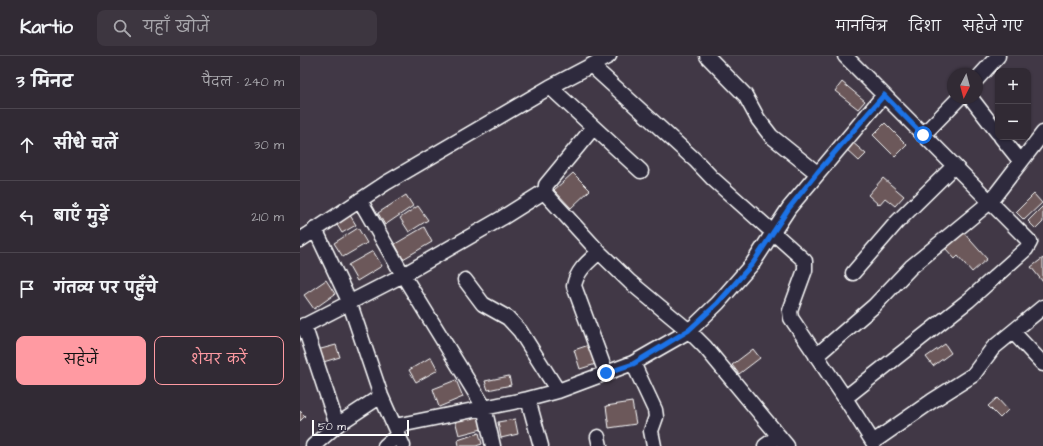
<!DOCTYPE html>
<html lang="hi">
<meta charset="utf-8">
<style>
body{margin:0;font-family:"Architects Daughter","Playpen Sans Deva",sans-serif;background:#3d3640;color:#f1f3f6}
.controls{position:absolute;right:12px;top:12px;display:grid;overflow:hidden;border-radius:8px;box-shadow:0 1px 3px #0004}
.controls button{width:36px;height:36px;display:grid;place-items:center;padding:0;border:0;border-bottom:1px solid #4c464f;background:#312a34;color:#f1f3f6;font:20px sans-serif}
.compass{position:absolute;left:647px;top:12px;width:36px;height:36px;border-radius:50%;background:#312a34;box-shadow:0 1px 3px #0004;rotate:186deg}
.scale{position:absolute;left:12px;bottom:10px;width:97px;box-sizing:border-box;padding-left:4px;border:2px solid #fff;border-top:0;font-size:11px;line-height:14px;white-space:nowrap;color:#fff;-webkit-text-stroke:3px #2f2a3d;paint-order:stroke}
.stop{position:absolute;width:12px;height:12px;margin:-9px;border:3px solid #1a73e8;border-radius:50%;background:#fff}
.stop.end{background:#1a73e8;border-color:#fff;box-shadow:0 1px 4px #0008}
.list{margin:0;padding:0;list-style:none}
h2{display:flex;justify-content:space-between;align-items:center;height:52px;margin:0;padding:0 16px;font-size:17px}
h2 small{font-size:13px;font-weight:400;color:#a8a7ac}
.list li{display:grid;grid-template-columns:26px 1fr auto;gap:12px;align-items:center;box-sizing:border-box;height:72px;padding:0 16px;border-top:1px solid #4c464f}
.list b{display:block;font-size:15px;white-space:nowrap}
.list em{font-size:13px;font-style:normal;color:#a8a7ac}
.actions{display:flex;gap:8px;padding:12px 16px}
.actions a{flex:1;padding:9px 0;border:1px solid #ff9aa2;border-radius:8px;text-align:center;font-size:14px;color:#ff9aa2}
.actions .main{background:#ff9aa2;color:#111}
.icon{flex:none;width:22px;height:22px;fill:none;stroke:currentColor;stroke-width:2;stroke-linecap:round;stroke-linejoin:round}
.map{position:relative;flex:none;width:743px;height:390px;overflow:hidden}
header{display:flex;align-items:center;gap:24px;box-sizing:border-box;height:56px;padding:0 20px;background:#312a34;border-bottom:1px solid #4c464f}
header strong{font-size:19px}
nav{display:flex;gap:22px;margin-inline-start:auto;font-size:14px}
.search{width:280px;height:36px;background:#3d3640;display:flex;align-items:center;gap:10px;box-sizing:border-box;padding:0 14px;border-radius:8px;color:#a8a7ac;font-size:15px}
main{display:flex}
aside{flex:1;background:#312a34}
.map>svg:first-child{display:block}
.building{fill:#6c585a;stroke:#fff}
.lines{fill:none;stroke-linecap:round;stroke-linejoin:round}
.minor-casing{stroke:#fff;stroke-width:17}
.minor{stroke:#2f2a3d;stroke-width:14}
.route{stroke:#1a73e8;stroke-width:5}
</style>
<header>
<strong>Kartio</strong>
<div class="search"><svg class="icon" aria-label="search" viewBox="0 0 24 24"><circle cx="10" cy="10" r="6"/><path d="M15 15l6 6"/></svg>यहाँ खोजें</div>
<nav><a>मानचित्र</a><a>दिशा</a><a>सहेजे गए</a></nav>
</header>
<main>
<aside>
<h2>3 मिनट<small>पैदल · 240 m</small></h2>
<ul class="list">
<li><svg class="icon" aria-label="ahead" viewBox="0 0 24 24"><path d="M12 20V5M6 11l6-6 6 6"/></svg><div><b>सीधे चलें</b></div><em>30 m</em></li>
<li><svg class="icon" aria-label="left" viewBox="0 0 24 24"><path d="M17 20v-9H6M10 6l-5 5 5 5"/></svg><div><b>बाएँ मुड़ें</b></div><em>210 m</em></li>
<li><svg class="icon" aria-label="arrive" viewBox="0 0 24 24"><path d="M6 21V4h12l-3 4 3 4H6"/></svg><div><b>गंतव्य पर पहुँचे</b></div></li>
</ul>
<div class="actions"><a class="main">सहेजें</a><a>शेयर करें</a></div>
</aside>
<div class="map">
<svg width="743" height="390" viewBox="0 0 743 390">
<rect width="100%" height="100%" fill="#413846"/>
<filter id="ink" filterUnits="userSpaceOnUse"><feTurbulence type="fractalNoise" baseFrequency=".025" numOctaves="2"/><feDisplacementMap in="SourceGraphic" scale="8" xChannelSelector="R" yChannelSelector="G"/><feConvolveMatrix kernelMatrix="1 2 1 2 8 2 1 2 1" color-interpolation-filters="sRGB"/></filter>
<g filter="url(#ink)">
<path class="building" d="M542,26L565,45L558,53L535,35Z
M585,67L607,89L595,101L573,79Z
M551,85L566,98L559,105L545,92Z
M273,117L290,134L271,152L254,134Z
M583,122L604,140L595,150L585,142L579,149L568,139Z
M734,138L742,147L724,164L716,156Z
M106,139L113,150L85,169L78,157Z
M118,150L128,164L109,176L100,162Z
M743,150V166L736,173L728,165Z
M48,156L56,169L42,177L34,164Z
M124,171L132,186L103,203L95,188Z
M58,172L67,187L43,201L34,187Z
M663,176L687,203L672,216L658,200L655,203L645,192Z
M73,195L82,210L57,225L48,209Z
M743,202V226L731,211Z
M26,224L35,238L14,253L4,239Z
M292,288L299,307L280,313L274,294Z
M645,288L651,297L633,310L626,301Z
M36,289L40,301L20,307L17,294Z
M453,293L460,302L439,318L432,309Z
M131,301L138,314L116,326L109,314Z
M209,320L211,329L188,334L185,325Z
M156,324L163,341L139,351L133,333Z
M697,342L708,354L700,362L688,350Z
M332,346L336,368L309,372L306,350Z
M0,355L5,360L0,365Z
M178,358L182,373L159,379L155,364Z
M215,363L218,378L201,382L198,366Z
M179,377L182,388L176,390H159L158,384Z"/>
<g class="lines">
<g class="minor-casing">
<path id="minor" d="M407,0L445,39L458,63L471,80L517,117
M545,0L584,39
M292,10L395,104L413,123L505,205V214L490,255L491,262L545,342
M677,23L698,0
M250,31L341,115
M671,42L698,77
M293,72L246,129L245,137L299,196L330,226L389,275L405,291L487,390
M623,79L659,42
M701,81L721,106
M60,144L103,219L184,351L193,390
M15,173L49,245L81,340L103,390
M0,184L86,127L250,31L309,0
M299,196C288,206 277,214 274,230L306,317
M553,217L597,166L654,110
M165,224L183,248L208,262L220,275L258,335
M4,269L37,369
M0,272L103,219L202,162L245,135
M713,276L743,308
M516,300L574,250L611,211L690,146L743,77
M333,307L355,354L356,361L351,375L354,390
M228,343L241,390
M95,370L228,343L258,335L333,307L389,275L418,247L453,207L489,152L584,39L730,186L726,193L669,244L545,342L573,386L632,345L673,319L693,292L743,251
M298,381L300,390
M13,390L37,369L81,340
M85,390L98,379
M465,390L479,380"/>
</g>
<use href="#minor" class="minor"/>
</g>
</g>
<g class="lines" filter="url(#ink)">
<path class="route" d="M306,317L333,308L389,274L418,247L453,207L489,152L517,117L584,39L623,79"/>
</g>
</svg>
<div class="controls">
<button>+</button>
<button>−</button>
</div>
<svg class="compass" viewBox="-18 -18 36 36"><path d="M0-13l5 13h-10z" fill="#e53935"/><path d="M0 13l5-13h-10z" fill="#a8a7ac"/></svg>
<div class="scale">50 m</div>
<div class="stop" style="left:623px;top:79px"></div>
<div class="stop end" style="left:306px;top:317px"></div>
</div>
</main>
